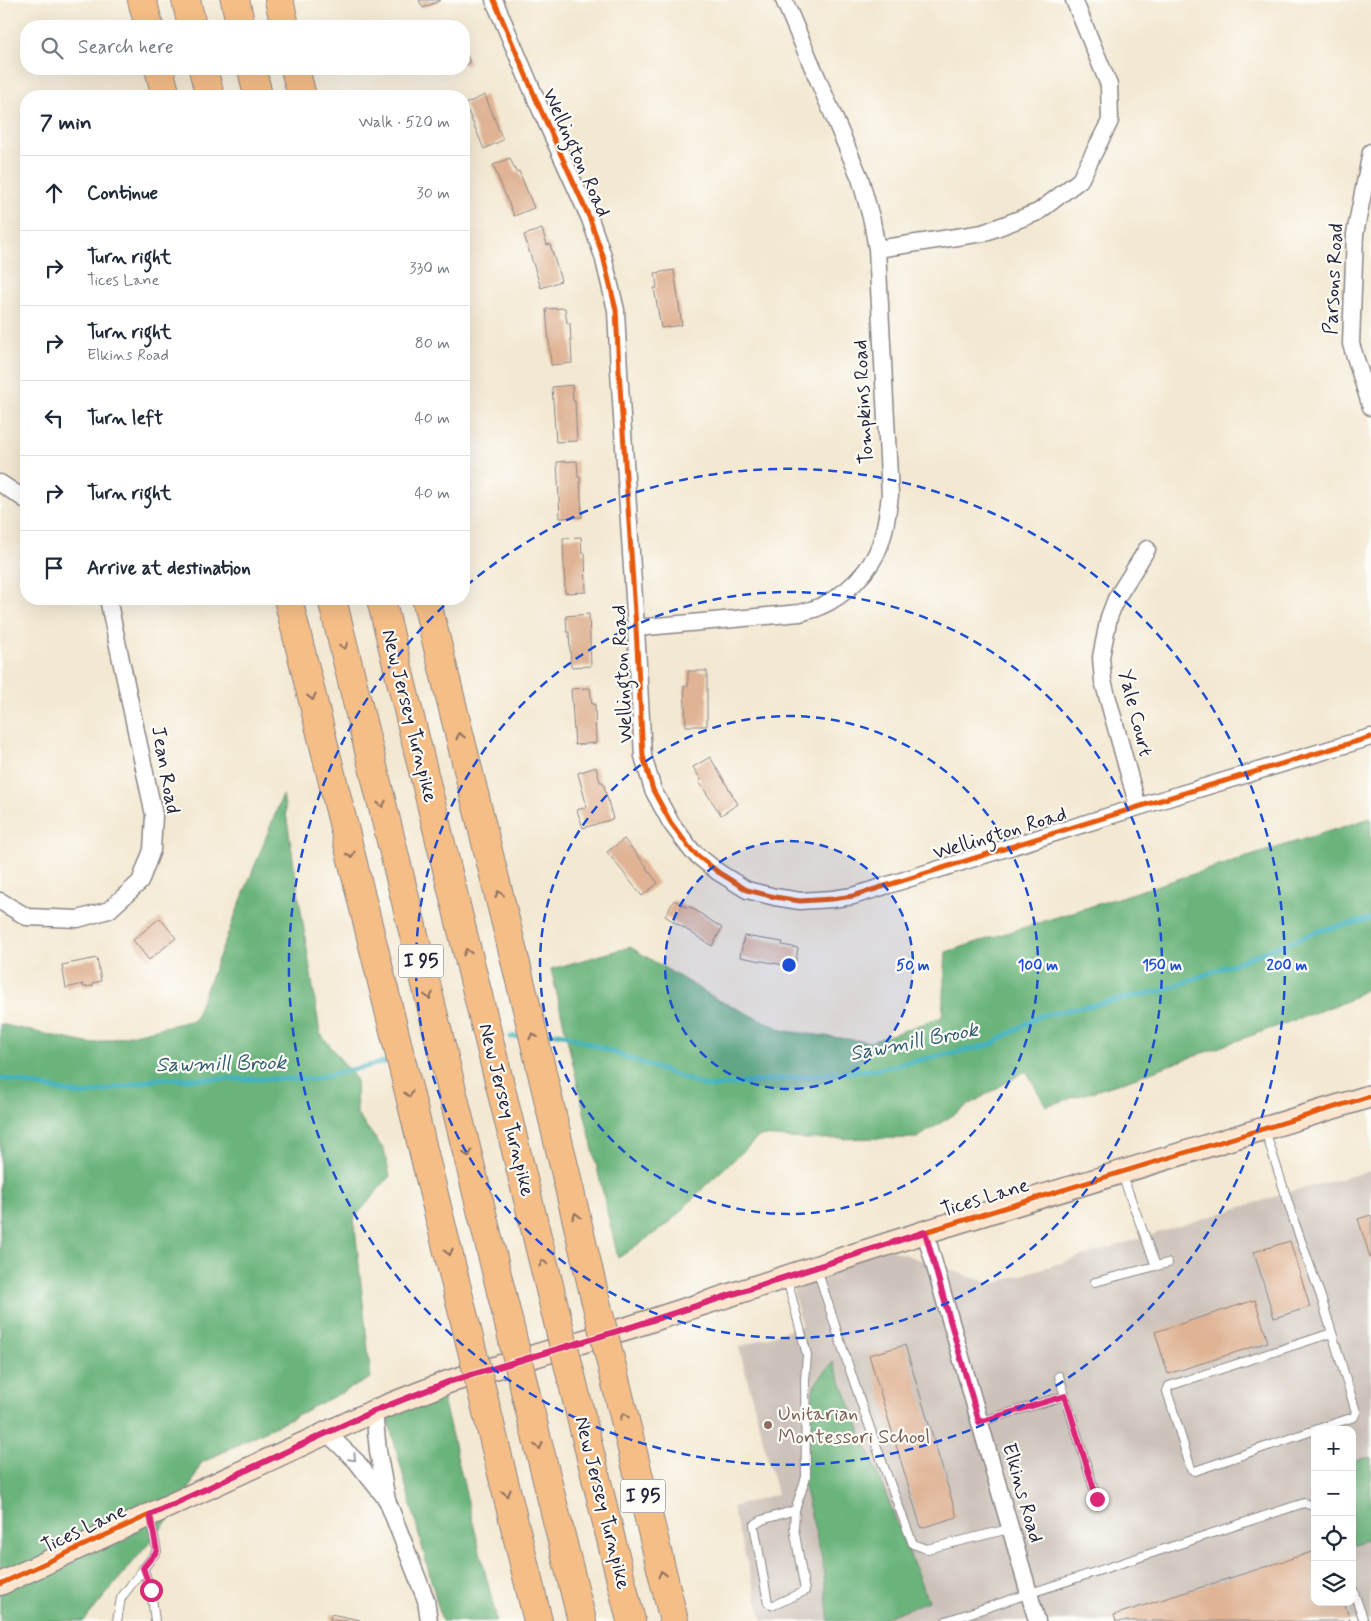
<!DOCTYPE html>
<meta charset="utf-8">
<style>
body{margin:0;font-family:Mynerve,sans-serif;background:#f6f6f7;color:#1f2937}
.controls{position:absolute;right:15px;bottom:15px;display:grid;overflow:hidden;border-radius:10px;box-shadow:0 5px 20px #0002}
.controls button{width:45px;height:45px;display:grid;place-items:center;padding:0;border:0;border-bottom:1px solid #e0e1e3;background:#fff;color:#1f2937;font:25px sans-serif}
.stop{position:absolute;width:15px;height:15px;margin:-11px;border:4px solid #db2777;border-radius:50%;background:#fff}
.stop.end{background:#db2777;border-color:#fff;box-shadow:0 1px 5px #0008}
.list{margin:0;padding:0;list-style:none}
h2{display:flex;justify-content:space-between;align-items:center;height:65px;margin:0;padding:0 20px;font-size:21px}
h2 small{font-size:16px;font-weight:400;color:#747a83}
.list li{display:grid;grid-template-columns:32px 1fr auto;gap:15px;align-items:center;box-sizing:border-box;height:75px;padding:0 20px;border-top:1px solid #e0e1e3}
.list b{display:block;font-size:19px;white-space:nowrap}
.list p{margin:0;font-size:16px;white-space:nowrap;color:#747a83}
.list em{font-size:16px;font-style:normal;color:#747a83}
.icon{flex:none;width:28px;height:28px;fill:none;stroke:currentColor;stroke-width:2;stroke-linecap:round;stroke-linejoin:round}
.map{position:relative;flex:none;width:1371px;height:1621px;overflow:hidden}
.search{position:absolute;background:#fff;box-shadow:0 5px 20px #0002;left:20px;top:20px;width:450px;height:55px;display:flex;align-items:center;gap:12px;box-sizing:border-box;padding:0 18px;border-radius:20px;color:#747a83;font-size:19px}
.panel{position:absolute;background:#fff;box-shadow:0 5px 20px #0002;left:20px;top:90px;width:450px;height:515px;border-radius:20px}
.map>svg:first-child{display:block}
.industrial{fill:#ccc2b9;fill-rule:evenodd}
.forest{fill:#6ab47b;stroke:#466b5b}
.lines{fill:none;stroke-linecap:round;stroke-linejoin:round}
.stream{stroke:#44b3bf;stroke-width:5}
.building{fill:#dfb394}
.lane-casing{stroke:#8a8586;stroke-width:10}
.street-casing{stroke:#8a8586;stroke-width:19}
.secondary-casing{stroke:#8a8586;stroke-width:25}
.highway-casing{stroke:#8a8586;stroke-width:30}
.lane{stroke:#fff;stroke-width:8}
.street{stroke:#fff;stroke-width:16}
.secondary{stroke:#fbe5cf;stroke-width:22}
.highway{stroke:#f6be87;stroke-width:28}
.highway-bridge-casing{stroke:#8a8586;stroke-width:30;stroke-linecap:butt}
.highway-bridge{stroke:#f6be87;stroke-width:28}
.cycleway-casing{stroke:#fdfcf7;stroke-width:8}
.cycleway{stroke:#e8590c;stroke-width:5}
.oneway{stroke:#8c7061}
.oneway2{stroke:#9c9ca7}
.route{stroke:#db2777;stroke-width:6}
.ring{fill:none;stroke:#1d4ed8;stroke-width:2.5;stroke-dasharray:9 6}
.education-dot{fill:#8d6e63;stroke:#fdfcf7;stroke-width:2}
.labels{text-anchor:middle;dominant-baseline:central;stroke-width:4.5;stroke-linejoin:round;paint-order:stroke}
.shield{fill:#fdfcf7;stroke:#646373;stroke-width:1}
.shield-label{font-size:19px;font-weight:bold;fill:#22223b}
.street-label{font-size:20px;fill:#22223b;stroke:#fdfcf7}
.education-label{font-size:20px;fill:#785e54;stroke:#fdfcf7;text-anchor:start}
.water-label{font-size:21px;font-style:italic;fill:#305c70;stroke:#fdfcf7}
.centre{fill:#1d4ed8;stroke:#fdfcf7;stroke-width:2.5}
.ring-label{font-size:15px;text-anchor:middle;font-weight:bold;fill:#1d4ed8;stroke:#fdfcf7;stroke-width:4.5;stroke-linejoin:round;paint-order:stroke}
</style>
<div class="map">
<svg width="1371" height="1621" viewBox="0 0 1371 1621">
<rect width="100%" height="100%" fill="#fdfcf7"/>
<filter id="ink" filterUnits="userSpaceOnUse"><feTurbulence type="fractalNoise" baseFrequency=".02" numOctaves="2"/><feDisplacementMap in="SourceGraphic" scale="10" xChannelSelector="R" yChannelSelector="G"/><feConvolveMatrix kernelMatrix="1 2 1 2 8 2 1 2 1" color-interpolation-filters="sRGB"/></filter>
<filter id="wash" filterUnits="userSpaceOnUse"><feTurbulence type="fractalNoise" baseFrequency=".0096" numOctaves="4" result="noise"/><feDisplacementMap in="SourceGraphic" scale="20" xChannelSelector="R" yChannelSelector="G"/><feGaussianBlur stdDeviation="1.12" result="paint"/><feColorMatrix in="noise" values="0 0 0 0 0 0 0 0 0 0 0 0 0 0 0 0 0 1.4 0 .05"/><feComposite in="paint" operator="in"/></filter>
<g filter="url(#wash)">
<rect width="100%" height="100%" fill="#f3e8d1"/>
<path class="industrial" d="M1371,1171V1621H763L732,1507L777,1494L739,1347L802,1326L790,1278L885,1248L992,1284L1293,1191ZM1315,1430H1352V1602H1315Z"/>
<path class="forest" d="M283,794L320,1033L356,1079L357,1114L384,1150L390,1176L354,1218L371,1378L201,1463L184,1501L84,1621H0V1024L91,1044L194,1020Z
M1371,818V986L1347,1001L1117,1084L1046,1106L1026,1071L977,1100L917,1138L805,1139L760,1136L707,1184L668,1224L618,1258L551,969L630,947L718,1000L785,1031L871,1042L942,1017L946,952Z
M833,1362L928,1601L876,1621H829L822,1559L802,1478L814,1385Z
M443,1399L497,1621H442L387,1415Z
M1371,1457V1538L1352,1545V1461Z"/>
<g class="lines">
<path class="stream" d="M542,1035L560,1033L708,1087L878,1069L990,1045L1040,1016L1165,990L1319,931L1371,919
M511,1037L526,1036
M0,1078L84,1095L159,1079H314L393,1060"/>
</g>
<g id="blocks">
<path class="building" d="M419,0H441L423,8Z
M464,49L470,63L464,66Z
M485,95L503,140L484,149L465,104Z
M510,158L516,172L519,171L534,208L514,216L493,165Z
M542,229L547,245L550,244L561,281L541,288L524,235Z
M674,270L682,325L661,328L654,288H657L655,273Z
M565,308L567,323H570L572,363L551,365L546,309Z
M572,385L573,401H575L577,441L556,442L552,387Z
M577,461L578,477H580L582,517L560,518L557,462Z
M581,537L582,553H585L586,592L565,593L563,538Z
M589,614L591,666L571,667L569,632H567L566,616Z
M688,671H707V726H686L684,686H688Z
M590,688L592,704H595L596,743L575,745L571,689Z
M710,757L738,804L721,815L699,782L701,780L693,767Z
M596,767L600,782H603L613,819L583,828L577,810L587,807L578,773Z
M624,839L647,867L646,868L658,883L642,896L607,852Z
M674,900L688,908L689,906L722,928L712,946L665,916Z
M160,918L176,938L149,960L133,940Z
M744,936L783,942L782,945L798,948L795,967L740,957Z
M97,958L101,981L93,983V986L83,987V984L66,988L62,965Z
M1371,1215V1260L1358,1219Z
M1290,1241L1310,1307L1274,1318L1254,1252Z
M1255,1300L1268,1342L1168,1374L1155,1332Z
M905,1345L957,1517L921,1528L869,1355Z
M1315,1551V1602H1344L1350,1621H1116L1114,1615Z
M331,1614L360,1620L359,1621H330Z"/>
</g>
</g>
<g filter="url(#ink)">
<use href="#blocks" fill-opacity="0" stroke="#8a8586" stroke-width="1"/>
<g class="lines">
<g class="lane-casing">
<path id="lane" d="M1265,1130L1294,1221L1321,1297L1356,1412L1354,1417L1315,1430
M1156,1266L1168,1263
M817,1269C846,1362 878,1454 913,1544L927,1549L1009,1529
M787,1279L807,1355L805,1380L806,1477L795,1510L762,1520L754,1525L768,1603L774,1605L805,1591L794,1528L795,1510
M1095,1282L1156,1266L1122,1175
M1059,1376L1065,1396
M979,1422L1065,1396L1097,1499
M1315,1430L1195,1471L1191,1469L1167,1391L1169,1386L1332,1333
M143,1568L151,1590L155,1621
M1352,1587L1364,1621
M117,1621L121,1598L157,1551L150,1517
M946,1621L1304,1503L1315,1507"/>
</g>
<g class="street-casing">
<path id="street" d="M494,0L539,106L590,219L603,256L616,310L619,371L636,628L643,756L653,790L671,823L692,851L718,872L747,890L775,897L800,901L832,899L853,896L1138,807L1371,737
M1371,152L1355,234L1351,344L1371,407
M877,249L983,233L1038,212L1080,180L1110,121L1109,85L1074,0
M0,483L26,500
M636,628L800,613C806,611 813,610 819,607C845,596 871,571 880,545C886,528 888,512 890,495L877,249L872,221L860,178L784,0
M1138,807L1103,681L1101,657L1109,617L1116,599L1147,549
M0,901L27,917L78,919L109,910L140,882L152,850L154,815L108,599
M925,1232L1037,1621
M327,1433L356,1461L387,1500L378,1451L374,1411
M387,1500L426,1600L429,1621"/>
</g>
<g class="secondary-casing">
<path id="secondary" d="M0,1584L374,1411L448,1382L631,1327L925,1232L1371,1096"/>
</g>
<g class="highway-casing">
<path id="highway" d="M142,0L149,26
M186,0L192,26
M235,0L241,26
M279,0L285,26
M159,69L166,96
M203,69L210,96
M252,69L258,96
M295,69L302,96
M288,599L398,1047
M332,599L509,1324
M381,599L555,1310
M426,599L527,1009L595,1298
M613,1371L674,1621
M573,1384L631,1621
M527,1399L582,1621
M487,1412L538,1621"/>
</g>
<use href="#lane" class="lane"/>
<use href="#street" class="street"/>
<use href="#secondary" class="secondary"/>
<use href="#highway" class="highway"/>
<g class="highway-bridge-casing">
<path id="highway-bridge" d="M398,1047L487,1412
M595,1298L613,1371
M555,1310L573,1384
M509,1324L527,1399"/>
</g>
<use href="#highway-bridge" class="highway-bridge"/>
<g class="cycleway-casing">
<path id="cycleway" d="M494,0L539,106L590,219L603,256L616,310L619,371L636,628L643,756L653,790L671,823L692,851L718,872L747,890L775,897L800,901L832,899L853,896L1138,807L1371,737
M0,1584L374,1411L448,1382L631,1327L925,1232L1371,1096"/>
</g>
<use href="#cycleway" class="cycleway"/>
</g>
<defs><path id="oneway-chevron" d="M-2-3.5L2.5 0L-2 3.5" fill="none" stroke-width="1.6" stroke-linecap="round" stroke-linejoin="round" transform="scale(1.25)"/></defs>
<g class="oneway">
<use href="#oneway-chevron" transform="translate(344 646) rotate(76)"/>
<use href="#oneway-chevron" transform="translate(312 697) rotate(76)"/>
<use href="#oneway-chevron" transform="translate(460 736) rotate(-104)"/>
<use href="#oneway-chevron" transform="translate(382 804) rotate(76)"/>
<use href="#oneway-chevron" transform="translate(351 855) rotate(76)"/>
<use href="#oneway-chevron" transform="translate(499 894) rotate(-104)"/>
<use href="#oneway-chevron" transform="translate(467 952) rotate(-104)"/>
<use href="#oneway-chevron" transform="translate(429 996) rotate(76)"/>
<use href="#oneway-chevron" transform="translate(533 1036) rotate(-103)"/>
<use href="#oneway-chevron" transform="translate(409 1094) rotate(76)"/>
<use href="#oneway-chevron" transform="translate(468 1154) rotate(76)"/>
<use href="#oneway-chevron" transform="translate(576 1216) rotate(-103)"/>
<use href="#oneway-chevron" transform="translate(449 1252) rotate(76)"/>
<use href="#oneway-chevron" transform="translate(543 1263) rotate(-104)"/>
<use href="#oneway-chevron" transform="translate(624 1416) rotate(-104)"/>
<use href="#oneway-chevron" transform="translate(539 1446) rotate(76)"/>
<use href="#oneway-chevron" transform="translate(507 1493) rotate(76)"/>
<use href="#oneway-chevron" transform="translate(662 1574) rotate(-104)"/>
</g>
<use class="oneway2" href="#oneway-chevron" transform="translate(353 1458) rotate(46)"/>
</g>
<g class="lines" filter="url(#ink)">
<path class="route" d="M151,1590L143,1568L157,1551L150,1515L374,1411L448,1382L631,1327L925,1232L979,1422L1065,1396L1097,1499"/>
</g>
<circle cx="789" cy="965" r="124" fill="#1d4ed8" fill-opacity=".12"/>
<g class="ring">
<circle cx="789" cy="965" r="124"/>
<circle cx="789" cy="965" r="249"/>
<circle cx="789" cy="965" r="373"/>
<path d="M466 586A498 498 0 1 1 449 601"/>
</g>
<circle class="education-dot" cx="768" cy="1425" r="5"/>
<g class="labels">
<g class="shield">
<rect x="398.5" y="944.5" width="45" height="33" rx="4"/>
<rect x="620.5" y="1479.5" width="45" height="33" rx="4"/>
</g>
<g class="shield-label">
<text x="421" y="961">I 95</text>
<text x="643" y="1496">I 95</text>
</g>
<g class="street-label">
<text transform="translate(576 153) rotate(66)">Wellington Road</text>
<text transform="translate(1334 279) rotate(-87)">Parsons Road</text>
<text transform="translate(864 402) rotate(-93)">Tompkins Road</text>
<text transform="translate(623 674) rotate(-93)">Wellington Road</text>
<text transform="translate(1135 713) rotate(76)">Yale Court</text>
<text transform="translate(409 716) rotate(76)">New Jersey Turnpike</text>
<text transform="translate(165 770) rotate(80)">Jean Road</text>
<text transform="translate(1000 834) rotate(-17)">Wellington Road</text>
<text transform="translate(506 1110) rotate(76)">New Jersey Turnpike</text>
<text transform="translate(985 1198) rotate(-17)">Tices Lane</text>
<text transform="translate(1022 1493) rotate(74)">Elkins Road</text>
<text transform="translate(602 1503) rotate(76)">New Jersey Turnpike</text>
<text transform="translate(84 1529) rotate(-25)">Tices Lane</text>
</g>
<g class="education-label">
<text x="778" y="1414">Unitarian<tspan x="778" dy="23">Montessori School</tspan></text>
</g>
<g class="water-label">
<text transform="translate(914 1042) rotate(-11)">Sawmill Brook</text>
<text transform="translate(221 1064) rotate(-1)">Sawmill Brook</text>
</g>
</g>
<circle cx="789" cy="965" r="8" class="centre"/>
<g class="ring-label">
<text x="913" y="970">50 m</text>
<text x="1038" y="970">100 m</text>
<text x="1162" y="970">150 m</text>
<text x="1287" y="970">200 m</text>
</g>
</svg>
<div class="controls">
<button>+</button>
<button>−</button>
<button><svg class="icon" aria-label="locate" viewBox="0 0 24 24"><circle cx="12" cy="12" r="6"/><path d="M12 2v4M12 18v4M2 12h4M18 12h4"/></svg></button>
<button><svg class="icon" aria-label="layers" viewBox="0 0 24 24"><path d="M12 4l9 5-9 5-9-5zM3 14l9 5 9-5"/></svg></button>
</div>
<div class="stop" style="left:151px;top:1590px"></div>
<div class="stop end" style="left:1097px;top:1499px"></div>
<div class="search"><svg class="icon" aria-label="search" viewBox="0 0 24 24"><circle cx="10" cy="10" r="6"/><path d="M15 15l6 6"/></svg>Search here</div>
<section class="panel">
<h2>7 min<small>Walk · 520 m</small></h2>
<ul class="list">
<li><svg class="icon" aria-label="ahead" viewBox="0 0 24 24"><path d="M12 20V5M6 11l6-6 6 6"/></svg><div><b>Continue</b></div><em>30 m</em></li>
<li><svg class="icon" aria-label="right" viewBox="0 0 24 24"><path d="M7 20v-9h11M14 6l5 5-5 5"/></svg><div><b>Turn right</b><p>Tices Lane</p></div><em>330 m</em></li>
<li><svg class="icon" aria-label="right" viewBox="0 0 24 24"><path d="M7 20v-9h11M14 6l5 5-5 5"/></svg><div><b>Turn right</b><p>Elkins Road</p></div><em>80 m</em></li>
<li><svg class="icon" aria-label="left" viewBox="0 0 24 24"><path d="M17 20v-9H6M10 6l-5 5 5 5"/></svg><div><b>Turn left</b></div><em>40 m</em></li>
<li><svg class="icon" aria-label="right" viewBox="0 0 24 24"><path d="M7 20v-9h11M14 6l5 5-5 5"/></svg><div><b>Turn right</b></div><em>40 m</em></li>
<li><svg class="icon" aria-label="arrive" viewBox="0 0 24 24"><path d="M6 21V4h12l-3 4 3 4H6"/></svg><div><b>Arrive at destination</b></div></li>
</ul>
</section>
</div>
